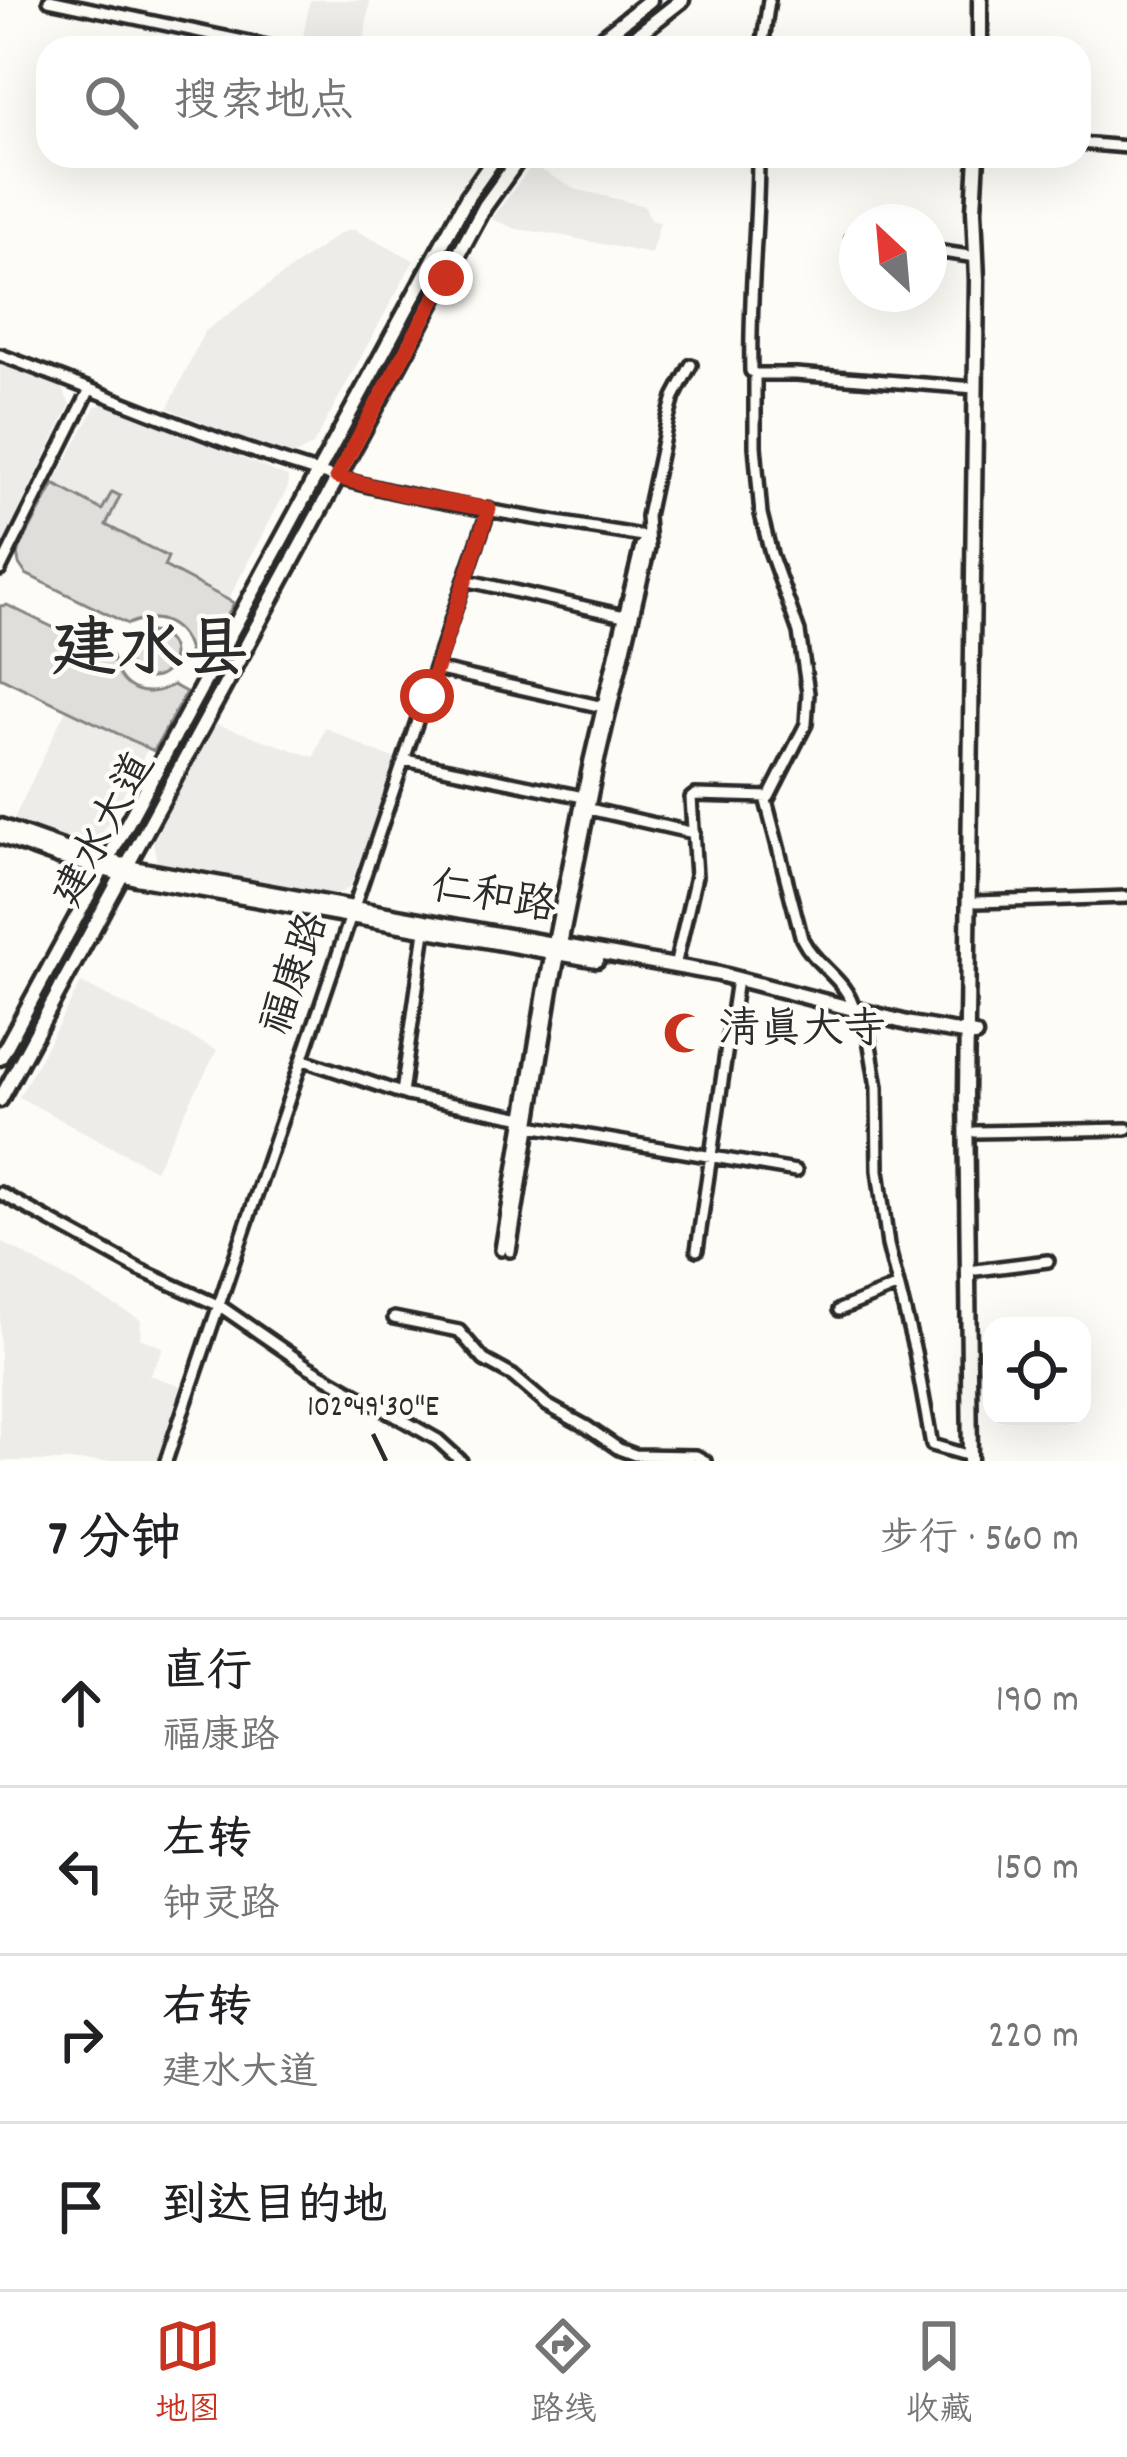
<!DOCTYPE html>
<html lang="zh">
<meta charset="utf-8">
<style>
body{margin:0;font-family:Dekko,"LXGW WenKai TC",sans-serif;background:#f6f6f6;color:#202124}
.controls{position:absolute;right:36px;bottom:36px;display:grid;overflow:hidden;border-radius:24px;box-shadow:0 12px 48px #0002}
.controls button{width:108px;height:108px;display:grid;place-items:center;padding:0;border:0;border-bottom:3px solid #e0e0e0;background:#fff;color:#202124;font:60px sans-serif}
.compass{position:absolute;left:839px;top:204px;width:108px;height:108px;border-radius:50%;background:#fff;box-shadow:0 12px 48px #0002;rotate:334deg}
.stop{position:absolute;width:36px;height:36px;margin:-27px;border:9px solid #c8321e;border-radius:50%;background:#fff}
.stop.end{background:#c8321e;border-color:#fff;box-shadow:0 3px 12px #0008}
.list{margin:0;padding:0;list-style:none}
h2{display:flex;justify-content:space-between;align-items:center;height:156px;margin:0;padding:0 48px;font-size:51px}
h2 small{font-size:39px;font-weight:400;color:#757577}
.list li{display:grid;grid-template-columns:78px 1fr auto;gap:36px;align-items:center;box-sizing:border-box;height:168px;padding:0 48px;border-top:3px solid #e0e0e0}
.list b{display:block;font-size:45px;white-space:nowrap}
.list p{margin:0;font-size:39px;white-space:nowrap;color:#757577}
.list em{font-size:39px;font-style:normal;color:#757577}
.icon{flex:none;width:66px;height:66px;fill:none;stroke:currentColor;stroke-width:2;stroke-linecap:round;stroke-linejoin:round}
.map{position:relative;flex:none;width:1127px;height:1461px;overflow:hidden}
.search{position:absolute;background:#fff;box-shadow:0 12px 48px #0002;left:36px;right:36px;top:36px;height:132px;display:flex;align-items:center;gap:30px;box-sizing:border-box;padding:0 42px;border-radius:36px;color:#757577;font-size:45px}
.sheet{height:828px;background:#fff}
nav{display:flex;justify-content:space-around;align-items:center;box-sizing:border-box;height:168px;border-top:3px solid #e0e0e0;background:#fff;font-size:33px;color:#757577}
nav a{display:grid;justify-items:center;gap:6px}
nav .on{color:#c8321e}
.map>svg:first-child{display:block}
.built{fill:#edece8}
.green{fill:#dfdeda;stroke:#858482;stroke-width:3}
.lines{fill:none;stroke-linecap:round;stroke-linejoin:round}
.minor-casing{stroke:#2b2b2b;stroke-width:18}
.major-casing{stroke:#2b2b2b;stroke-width:21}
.minor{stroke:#fdfcf7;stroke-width:9}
.major{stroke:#fdfcf7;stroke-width:12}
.route{stroke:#c8321e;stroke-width:15}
.ticks{fill:none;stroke:#2b2b2b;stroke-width:4.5}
.labels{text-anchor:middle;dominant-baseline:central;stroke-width:9;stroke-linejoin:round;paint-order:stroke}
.street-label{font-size:42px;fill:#2b2b2b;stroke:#fdfcf7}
.poi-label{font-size:42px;fill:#2b2b2b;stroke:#fdfcf7;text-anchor:start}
.town-label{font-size:66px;font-weight:bold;fill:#2b2b2b;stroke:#fdfcf7}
.ticks-label{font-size:30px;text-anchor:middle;fill:#2b2b2b;stroke:#fdfcf7;stroke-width:9;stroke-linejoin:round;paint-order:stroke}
</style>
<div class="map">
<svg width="1127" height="1461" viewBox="0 0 1127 1461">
<rect width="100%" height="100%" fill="#fdfcf7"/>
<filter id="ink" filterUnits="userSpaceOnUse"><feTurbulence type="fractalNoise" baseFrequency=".00833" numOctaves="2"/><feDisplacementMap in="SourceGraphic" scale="24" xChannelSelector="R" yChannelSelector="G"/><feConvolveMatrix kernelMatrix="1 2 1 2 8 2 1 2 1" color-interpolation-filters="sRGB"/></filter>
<g filter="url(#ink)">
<path class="built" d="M310,0H370L364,43L358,48H334L302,42Z
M532,165L575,189L645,206L651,220L660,222L651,254L554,234L516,229L492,219Z
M349,230H355L414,260L313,445L297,454L280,455L168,408L204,332L339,234Z
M0,364L63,389L70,405L0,549Z
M105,403L288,477V487L228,600L163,566L167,557L106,524L120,496L103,510L54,484L95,407Z
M66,709L148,748L100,838L88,845H80L13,821Z
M216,724L314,757L325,727L373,751L397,759L350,886L344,891L330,895L235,883L163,867L157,862L153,842Z
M81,983L217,1050L155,1170L19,1097Z
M0,1241L141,1320L140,1338L164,1348L149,1375L181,1386L156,1461H0Z"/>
<path class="green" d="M54,484L102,510L112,492L120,496L106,525L168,557L164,566L234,603L202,662L190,656C184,624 158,611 128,624L26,574L19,564L17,553Z
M7,605L112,656C119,689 143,701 173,685L186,692L154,751L0,677V606Z
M127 655a23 23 0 1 1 46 0a23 23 0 1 1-46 0Z"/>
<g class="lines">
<g class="minor-casing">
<path id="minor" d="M49,0L277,48
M762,48L769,0
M1079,143L1127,147
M852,238L857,239
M929,250L976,257
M0,355C111,395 220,445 334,477C437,505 544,519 648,537
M755,374H796L975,388
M0,570L90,389
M465,580L624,616
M436,669L603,707
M405,760L583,797
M765,797L802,939C816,967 847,979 854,1010
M589,809L694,833
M977,902L1127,897
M675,966L696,876L691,798L695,795L769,797L806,724L808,693L799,632L771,554L761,514L755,446V374L751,371C749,299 758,228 758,156
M866,1021L877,1087L878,1170L888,1245L915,1352L932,1445L970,1456
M304,1060L407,1095L524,1118
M402,1093L425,931
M530,1126L796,1171
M975,1132L1127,1129
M0,1193L140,1270L220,1306L307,1366L438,1440L461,1461
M501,1250L544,990L590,760L641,546L648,537
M697,1250L736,986
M510,1251L552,992L598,762L649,548L647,516L667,422L674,397L691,365
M976,1270L1048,1261
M839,1310L898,1286
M394,1318L459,1331L484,1360L513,1376L547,1405L587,1427L619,1449L635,1455L696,1456L705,1461
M166,1461L489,509"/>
</g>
<g class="major-casing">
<path id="major" d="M590,48L650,0
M621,48L682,0
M980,48V0
M0,826L62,848L138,869L719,974L911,1024L975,1035
M0,836L59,857L136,878L597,960
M0,1058L468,196L496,156
M0,1100L485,206L521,156
M970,1461L966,1093L977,280L974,210L977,156"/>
</g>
<use href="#minor" class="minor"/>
<use href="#major" class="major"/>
</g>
</g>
<g class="lines" filter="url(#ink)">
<path class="route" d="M427,696L489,509L403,494L337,477L446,278"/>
</g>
<path class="ticks" d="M373,1434L386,1461"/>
<defs>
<g id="mosque-bare" transform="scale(3.24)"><path d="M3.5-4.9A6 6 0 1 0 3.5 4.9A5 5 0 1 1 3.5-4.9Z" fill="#c8321e" stroke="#fdfcf7" stroke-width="2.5" paint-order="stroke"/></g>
</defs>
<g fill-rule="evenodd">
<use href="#mosque-bare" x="684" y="1033"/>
</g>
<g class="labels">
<g class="street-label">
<text transform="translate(107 831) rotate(-62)">建水大道</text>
<text transform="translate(493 900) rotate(10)">仁和路</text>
<text transform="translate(298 975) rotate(-71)">福康路</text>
</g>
<g class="poi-label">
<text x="718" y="1033">清真大寺</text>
</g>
<g class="town-label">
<text x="150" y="655">建水县</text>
</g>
</g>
<g class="ticks-label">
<text x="373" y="1415">102°49'30"E</text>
</g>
</svg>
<div class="controls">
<button><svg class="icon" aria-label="locate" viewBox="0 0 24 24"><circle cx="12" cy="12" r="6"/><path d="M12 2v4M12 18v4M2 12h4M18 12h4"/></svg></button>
</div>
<svg class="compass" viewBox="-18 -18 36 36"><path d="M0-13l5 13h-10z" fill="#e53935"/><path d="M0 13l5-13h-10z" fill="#757577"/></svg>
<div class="stop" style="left:427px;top:696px"></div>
<div class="stop end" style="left:446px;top:278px"></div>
<div class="search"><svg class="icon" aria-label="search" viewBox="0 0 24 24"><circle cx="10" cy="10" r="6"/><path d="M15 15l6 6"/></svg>搜索地点</div>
</div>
<section class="sheet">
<h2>7 分钟<small>步行 · 560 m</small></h2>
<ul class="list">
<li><svg class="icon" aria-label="ahead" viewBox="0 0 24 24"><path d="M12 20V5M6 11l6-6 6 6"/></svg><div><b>直行</b><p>福康路</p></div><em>190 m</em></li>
<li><svg class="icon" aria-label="left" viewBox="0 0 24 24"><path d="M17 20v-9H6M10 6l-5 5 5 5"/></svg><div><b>左转</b><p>钟灵路</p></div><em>150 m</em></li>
<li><svg class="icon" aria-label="right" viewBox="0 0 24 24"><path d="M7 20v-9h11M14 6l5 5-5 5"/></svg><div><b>右转</b><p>建水大道</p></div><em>220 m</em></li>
<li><svg class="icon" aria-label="arrive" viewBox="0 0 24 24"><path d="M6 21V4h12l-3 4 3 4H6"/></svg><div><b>到达目的地</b></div></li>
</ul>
</section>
<nav>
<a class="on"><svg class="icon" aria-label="map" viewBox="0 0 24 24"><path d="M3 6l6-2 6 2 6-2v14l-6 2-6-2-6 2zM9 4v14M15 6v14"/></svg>地图</a>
<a><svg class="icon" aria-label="directions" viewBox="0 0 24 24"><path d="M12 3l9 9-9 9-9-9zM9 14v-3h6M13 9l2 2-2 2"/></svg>路线</a>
<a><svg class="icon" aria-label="saved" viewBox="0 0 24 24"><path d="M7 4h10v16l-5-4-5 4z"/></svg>收藏</a>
</nav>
